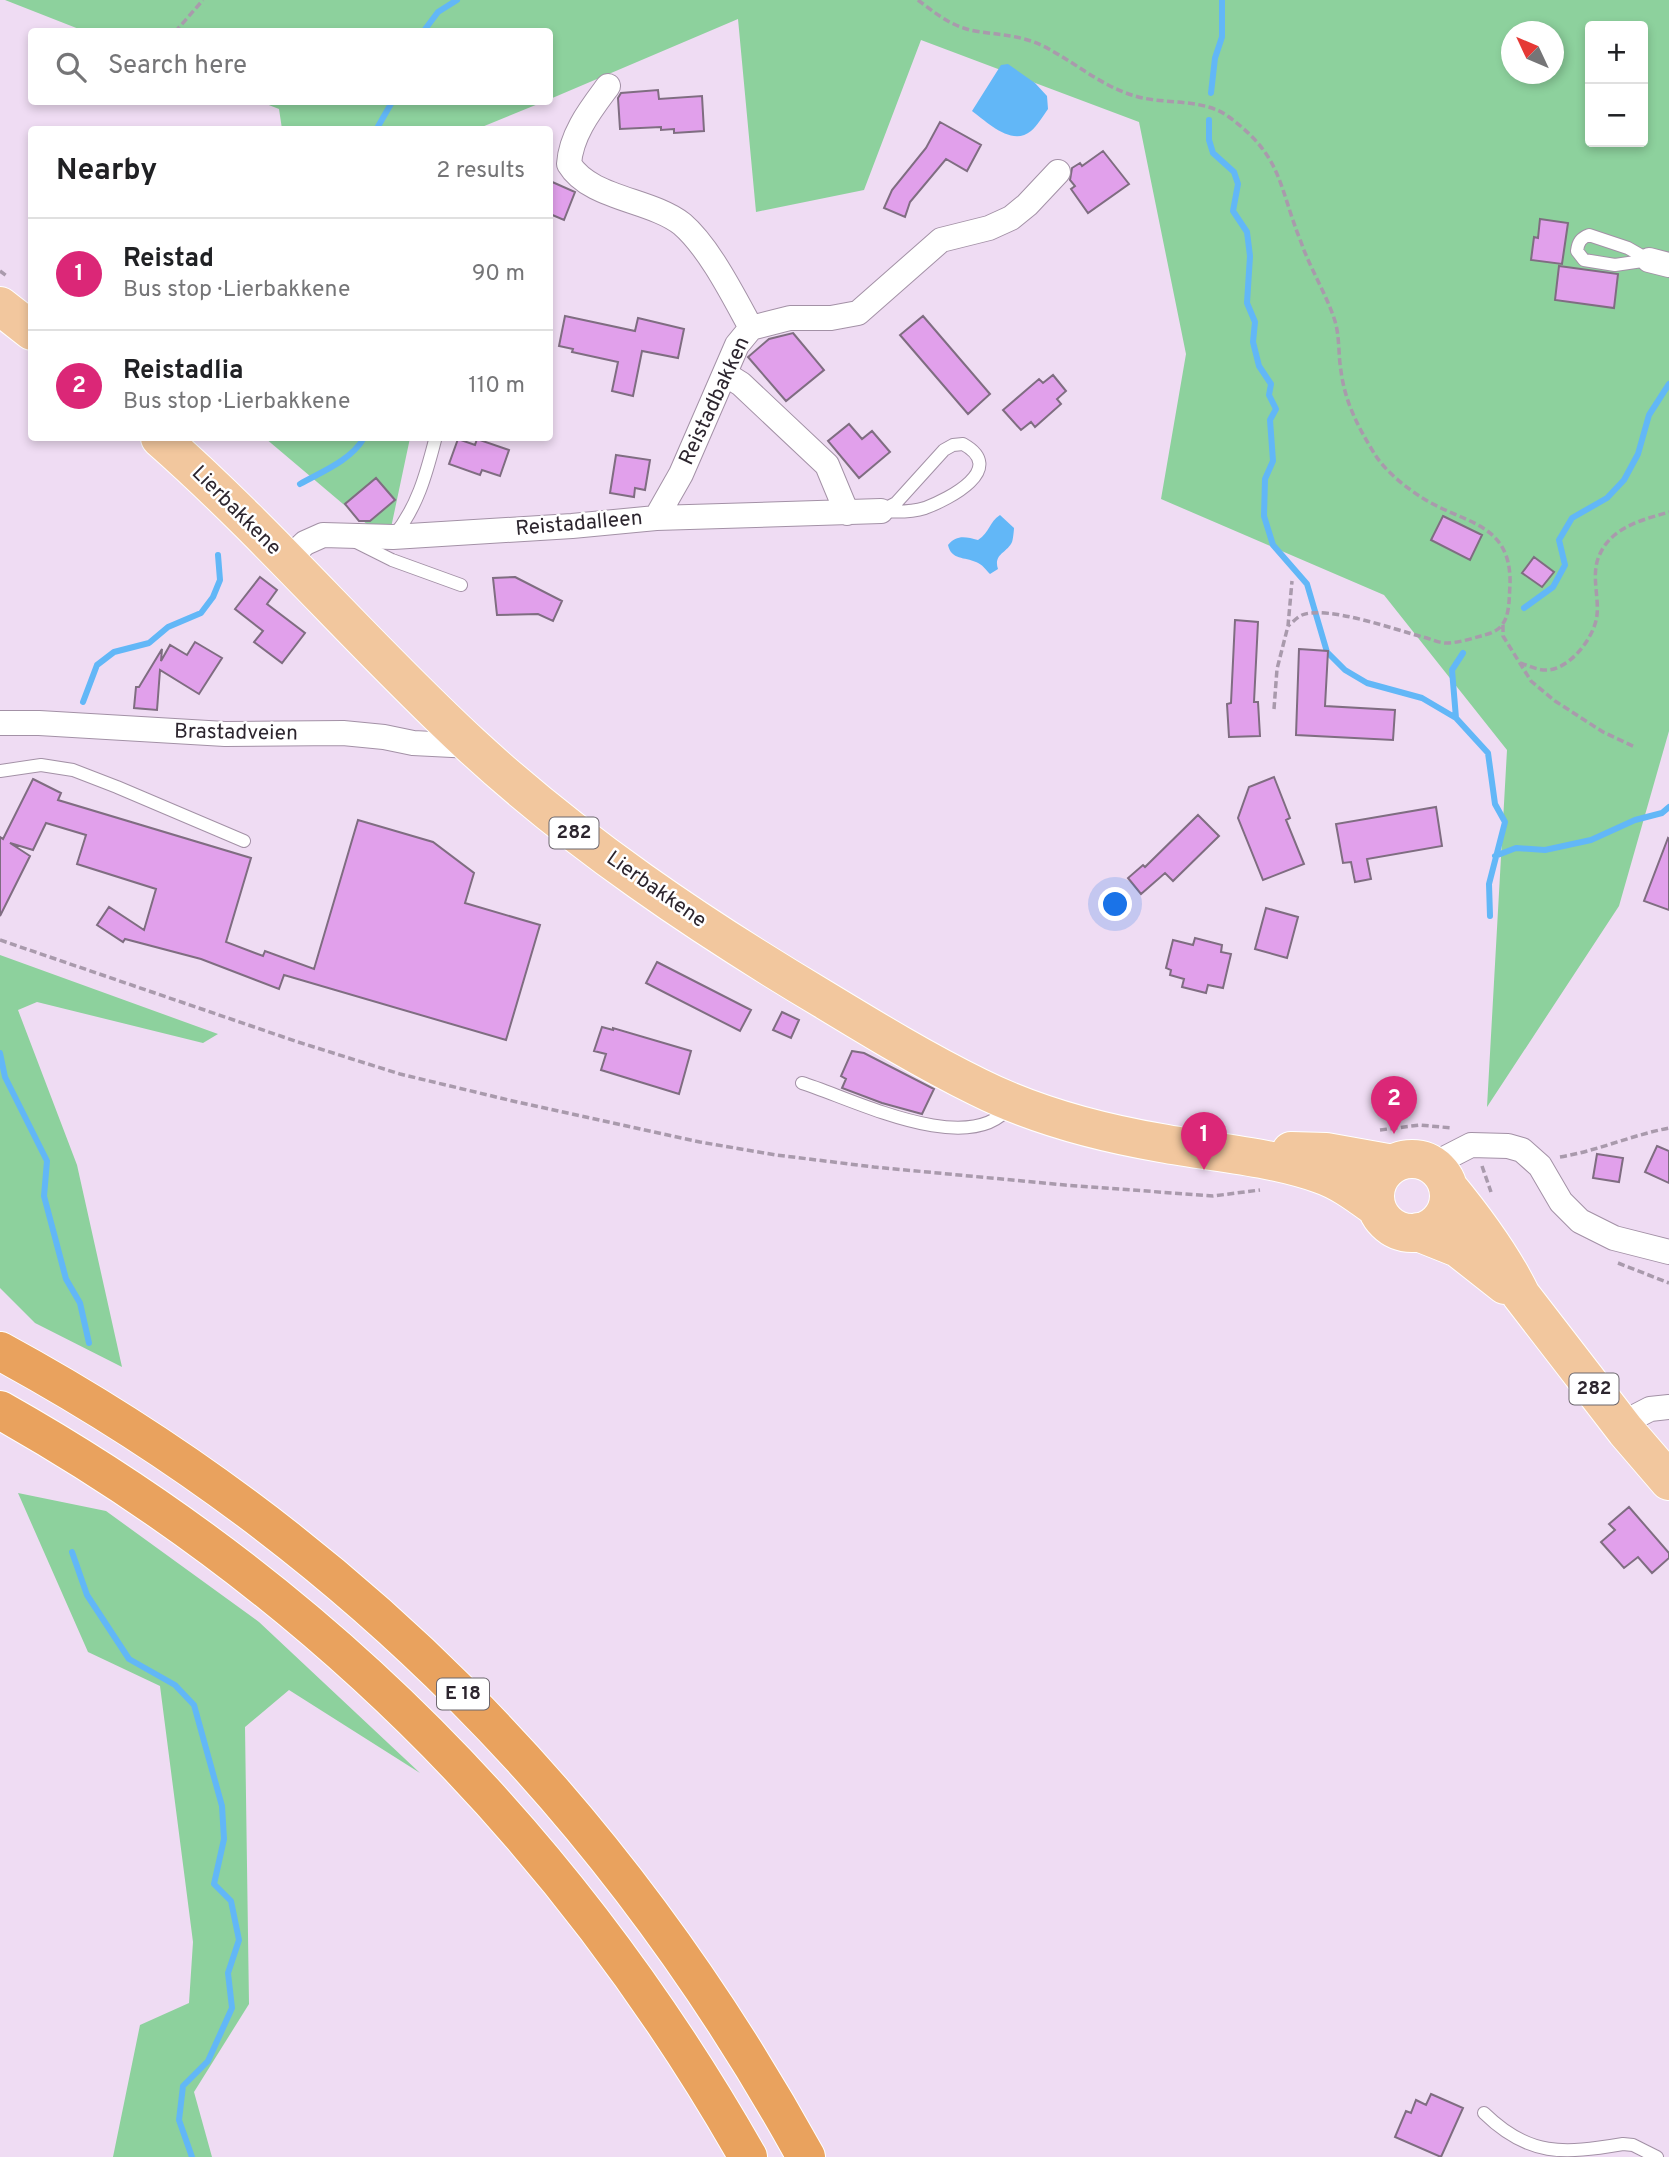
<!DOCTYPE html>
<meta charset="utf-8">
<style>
body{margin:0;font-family:Overpass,sans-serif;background:#f2f2f2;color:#202124}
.controls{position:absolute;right:21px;top:21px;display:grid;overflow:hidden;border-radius:7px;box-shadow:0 4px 10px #0003}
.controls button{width:63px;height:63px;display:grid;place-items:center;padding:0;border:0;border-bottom:2px solid #e0e0e0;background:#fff;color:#202124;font:35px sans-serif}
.compass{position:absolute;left:1501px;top:21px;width:63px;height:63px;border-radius:50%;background:#fff;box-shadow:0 4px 10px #0003;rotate:314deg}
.you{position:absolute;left:1116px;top:905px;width:24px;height:24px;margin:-18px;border:5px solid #fff;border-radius:50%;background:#1a73e8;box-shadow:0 0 0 10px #1a73e833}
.badge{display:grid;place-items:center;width:46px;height:46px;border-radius:50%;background:#db2777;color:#fff;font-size:23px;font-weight:700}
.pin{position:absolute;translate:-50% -58px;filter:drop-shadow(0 2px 4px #0008)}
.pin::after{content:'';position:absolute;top:37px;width:24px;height:21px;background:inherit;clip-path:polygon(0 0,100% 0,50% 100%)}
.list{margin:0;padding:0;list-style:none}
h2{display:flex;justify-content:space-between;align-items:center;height:91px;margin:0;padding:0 28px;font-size:30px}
h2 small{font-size:23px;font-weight:400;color:#757577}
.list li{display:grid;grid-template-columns:46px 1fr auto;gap:21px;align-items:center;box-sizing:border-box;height:112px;padding:0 28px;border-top:2px solid #e0e0e0}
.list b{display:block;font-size:26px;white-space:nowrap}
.list p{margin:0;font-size:23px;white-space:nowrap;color:#757577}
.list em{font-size:23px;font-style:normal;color:#757577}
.icon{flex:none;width:38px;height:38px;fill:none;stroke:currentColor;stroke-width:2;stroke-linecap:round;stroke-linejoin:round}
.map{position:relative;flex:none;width:1669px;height:2157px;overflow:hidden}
.search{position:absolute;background:#fff;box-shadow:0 4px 10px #0003;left:28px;top:28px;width:525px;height:77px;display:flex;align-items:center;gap:18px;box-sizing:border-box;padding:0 24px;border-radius:7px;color:#757577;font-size:26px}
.panel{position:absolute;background:#fff;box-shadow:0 4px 10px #0003;left:28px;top:126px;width:525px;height:315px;border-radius:7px}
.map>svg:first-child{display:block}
.green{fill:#8dd19d;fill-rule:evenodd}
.water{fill:#62b7f7}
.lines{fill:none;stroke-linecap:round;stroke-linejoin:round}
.stream{stroke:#62b7f7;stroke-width:6}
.building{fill:#e1a0eb;stroke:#7f6d81;stroke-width:2}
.lane-casing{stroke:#a391a6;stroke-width:14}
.street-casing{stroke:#a391a6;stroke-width:26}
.primary-casing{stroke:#fff;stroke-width:40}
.highway-casing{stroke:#fff;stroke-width:40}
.path{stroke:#a99aac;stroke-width:3.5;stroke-dasharray:7 3.5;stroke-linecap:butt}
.lane{stroke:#fff;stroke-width:12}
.street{stroke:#fff;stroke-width:24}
.primary{stroke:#f2c79e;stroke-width:38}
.highway{stroke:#e9a25e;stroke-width:38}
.labels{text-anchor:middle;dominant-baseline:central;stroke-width:5;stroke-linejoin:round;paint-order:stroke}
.shield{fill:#fff;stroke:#6b666d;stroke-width:2}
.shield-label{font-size:19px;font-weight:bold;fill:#2c252e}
.street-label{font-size:21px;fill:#2c252e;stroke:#fff}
</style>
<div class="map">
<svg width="1669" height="2157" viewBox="0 0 1669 2157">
<rect width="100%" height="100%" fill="#efdcf3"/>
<path class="green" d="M5,0H1669V731L1619,906L1487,1107L1507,750L1384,595L1161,499L1186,354L1139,122L921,40L864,190L756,212L738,19L550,99V32L84,31ZM1590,26H1643V142H1590ZM1512,32H1554V74H1512Z
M261,102H543L477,129H282L279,109Z
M265,438H410L388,542Z
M0,955L218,1034L203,1043L37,1002L18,1010L77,1165L122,1367L35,1323L0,1288Z
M18,1493L106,1511L259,1622L420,1773L289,1690L245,1727L249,2004L194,2092L212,2157H113L140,2025L189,2003L193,1942L160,1686L88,1652Z"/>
<path class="water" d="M1008,64L1035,83L1047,96L1048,109C1043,116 1037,126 1031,131C1012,147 987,122 972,111L1001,65Z
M1000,515L1014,528C1014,530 1013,540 1012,542C1007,553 993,554 998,569L990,574C986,570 982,564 976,562C965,557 951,560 948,545C957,534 966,537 978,540C990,532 989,522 1000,515Z"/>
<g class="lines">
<path class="stream" d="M423,32L438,12L457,0
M1211,93L1215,58L1222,37V0
M1209,120V140L1213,153L1234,172L1238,184L1233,211L1247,232L1250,256L1247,303L1255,322L1253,342L1259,366L1271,384L1269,395L1276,409L1270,420L1273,461L1265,479L1264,516L1273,545L1307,584L1327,652L1345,670L1367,683L1422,698L1456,718L1488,753L1495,804L1505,822L1489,884L1490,916
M376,130L392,102
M300,484C323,471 350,461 364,438
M1524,608L1553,587L1565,565L1559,540L1572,518L1607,498L1624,480L1638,454L1649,415L1669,384
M83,702L97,665L114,652L149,643L168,627L201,613L213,597L220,580L218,555
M1456,718L1452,670L1463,653
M1495,856L1516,848L1545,850L1591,840L1635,820L1662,813L1669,807
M0,1053L5,1077L47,1161L44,1196L66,1279L80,1303L89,1343
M72,1552L87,1595L129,1659L175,1685L194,1705L222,1806L224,1839L214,1884L231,1901L239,1940L228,1973L232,2008L208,2061L183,2086L179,2120L192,2157"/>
</g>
<path class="building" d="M658,90L659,99L702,96L704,131L674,133V129L661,130V127L620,129L618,98L621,93Z
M940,122L981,145L967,171L946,159L910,202L905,217L884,208L892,190L926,148Z
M1103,151L1129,184L1088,213L1071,189L1075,186L1070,180L1072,168L1080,163L1082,166Z
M550,181L575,192L564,220L550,214Z
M1540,219L1568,223L1562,264L1531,260L1534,237L1538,238Z
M1559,266L1618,274L1614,308L1555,300Z
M565,316L635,331L638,318L684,329L678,358L642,351L633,396L612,391L618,362L572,352L573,349L559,346Z
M923,316L990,394L968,414L900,335Z
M793,333L824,370L786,401L748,357L769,339Z
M1053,375L1066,391L1057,399L1061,404L1035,427L1031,422L1021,430L1003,410L1039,379L1043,383Z
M849,424L862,439L872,431L890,452L859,478L828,441Z
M458,439L475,445L477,439L509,450L500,476L482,470L480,475L449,464Z
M616,455L650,460L645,490L635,488L634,497L610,493Z
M376,478L395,500L370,521H359L345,504Z
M1443,516L1482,535L1470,560L1431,540Z
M1534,557L1554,572L1542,587L1522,573Z
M260,577L277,590L267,604L305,633L282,663L254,642L263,631L235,609Z
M515,577L562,601L553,621L538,614L497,615L493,578Z
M1235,620L1258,622L1254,702H1258L1260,736L1229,737L1227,704L1231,703Z
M195,642L222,658L199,694L160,670L157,710L134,708L136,687H139L162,649L161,661L170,645L187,655Z
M1299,649L1328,651L1325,706L1395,710L1393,740L1296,735Z
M1274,777L1290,818L1286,820L1304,864L1263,880L1238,818L1249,787Z
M33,779L61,793L58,800L251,858L226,942L263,956L265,951L314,969L358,820L433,842L474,873L465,903L540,925L506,1040L284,975L279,989L201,959L125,939L123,942L97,925L109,907L144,930L156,889L77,864L86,835L46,823L33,850L10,843L30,856L0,916V837L3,839Z
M1436,807L1442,846L1367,859L1371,879L1355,882L1351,862L1343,863L1336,824Z
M1198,815L1219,836L1173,881L1165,873L1141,894L1128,878L1143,865L1145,867Z
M1668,838L1669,839V910L1644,901Z
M1266,908L1298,917L1287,958L1255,949Z
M1195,938L1222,945L1221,952L1231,954L1223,988L1208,985L1206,993L1182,987L1184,979L1170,975L1171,970L1166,968L1173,940L1193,945Z
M657,962L751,1010L740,1031L646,983Z
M782,1012L799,1020L791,1038L773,1030Z
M602,1027L613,1030V1028L691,1051L679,1094L601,1070L606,1054L594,1051Z
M852,1051L864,1053L934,1089L922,1114L882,1103L842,1088L846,1079L841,1076Z
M1657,1146L1669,1151V1183L1645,1172Z
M1597,1154L1623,1158L1619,1182L1593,1178Z
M1629,1507L1669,1553V1558L1652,1573L1638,1557L1624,1568L1601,1542L1615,1530L1609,1524Z
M1431,2094L1463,2108L1441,2157L1395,2137L1406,2111L1411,2113L1416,2100L1426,2105Z"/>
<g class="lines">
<g class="lane-casing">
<path id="lane" d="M1589,235L1628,248L1649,260L1615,265L1584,260L1577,251C1578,242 1581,238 1589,235Z
M963,444C1008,469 949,499 925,508C912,512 894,512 881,511L896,503L944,450L953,445Z
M393,537C417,508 426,475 435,440
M352,540L392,560L461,585
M0,771L41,765L73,770L117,787L244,841
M802,1083C851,1098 970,1160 1010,1106
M1484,2113C1529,2157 1563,2154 1623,2144L1633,2145L1657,2157"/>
</g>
<g class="street-casing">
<path id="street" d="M608,86C591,109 571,134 569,164C590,199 650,199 682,224C709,247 734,297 751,328L737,345L681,474L656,518
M1649,260L1669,265
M751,328L790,318H831L858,313L941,240L989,228L1011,218L1027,205L1058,172
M725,374L741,384L827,465L847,513
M286,561L305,543L323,535L393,537L572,526L656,518L881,511
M0,723H39L225,734L343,733L384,737L413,743L472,746
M1432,1165L1471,1145L1508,1146L1522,1150L1540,1166L1561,1202L1580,1221L1614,1238L1669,1252
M1621,1424L1650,1409L1669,1407"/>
</g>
<g class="primary-casing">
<path id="primary" d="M0,306L32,331
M160,438C269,534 363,645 470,744C577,843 699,925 823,999C874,1030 925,1061 978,1087C1036,1116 1097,1132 1161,1143C1215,1153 1268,1156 1320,1174C1341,1181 1359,1195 1377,1208
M1291,1151L1326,1152L1393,1164
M1375 1196a37 37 0 1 1 74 0a37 37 0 1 1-74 0Z
M1448,1187C1476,1221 1502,1256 1521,1295L1626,1431L1669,1481
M1418,1232L1458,1248L1505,1285"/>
</g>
<g class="highway-casing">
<path id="highway" d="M0,1351C349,1541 614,1809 806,2157
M0,1410C319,1590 567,1839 748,2157"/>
</g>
<path class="path" d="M918,0C935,13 952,27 975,31C999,35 1021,35 1043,46C1077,63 1105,90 1143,98C1171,104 1205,99 1229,117C1283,157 1278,185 1301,242C1310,268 1325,292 1334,318C1340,335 1338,354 1341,371C1345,402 1358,427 1374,453C1384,470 1404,486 1421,497C1462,524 1512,521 1510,585C1509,597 1510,615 1502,625C1497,632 1488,634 1481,636C1470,639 1458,643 1446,643C1439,643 1431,639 1423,637C1396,630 1327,605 1302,615C1297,617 1292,623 1288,626
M175,32L203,0
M0,271L8,277
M1503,625V636L1531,681L1555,701L1603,732L1635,747
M1520,663C1527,665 1537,670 1545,670C1569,671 1595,637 1597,615C1599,596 1591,575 1599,556C1611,527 1642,520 1669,512
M1274,709L1277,669L1288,626L1292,581
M0,940L298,1042L400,1074L517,1102L700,1142L776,1155L874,1167L1065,1185L1213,1196L1260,1190
M1380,1130L1420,1125L1452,1128
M1560,1157C1597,1151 1632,1135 1669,1128
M1482,1166L1491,1192
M1618,1263L1669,1283"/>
<use href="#lane" class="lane"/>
<use href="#street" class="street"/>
<use href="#primary" class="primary"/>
<use href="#highway" class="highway"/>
</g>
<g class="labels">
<g class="shield">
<rect x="549.5" y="817.5" width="49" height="31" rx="5"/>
<rect x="1569.5" y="1373.5" width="49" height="31" rx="5"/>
<rect x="437" y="1678.5" width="52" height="31" rx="5"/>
</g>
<g class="shield-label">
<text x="574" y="833">282</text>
<text x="1594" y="1389">282</text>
<text x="463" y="1694">E 18</text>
</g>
<g class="street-label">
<text transform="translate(715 401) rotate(-65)">Reistadbakken</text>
<text transform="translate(236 511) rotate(45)">Lierbakkene</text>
<text transform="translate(579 524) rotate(-5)">Reistadalleen</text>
<text transform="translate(236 733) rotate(1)">Brastadveien</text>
<text transform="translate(656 890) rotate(35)">Lierbakkene</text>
</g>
</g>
</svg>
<div class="controls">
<button>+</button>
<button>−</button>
</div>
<svg class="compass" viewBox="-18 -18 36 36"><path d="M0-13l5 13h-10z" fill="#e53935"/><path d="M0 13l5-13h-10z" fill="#757577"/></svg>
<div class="you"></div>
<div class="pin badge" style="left:1204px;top:1170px">1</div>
<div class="pin badge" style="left:1394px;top:1134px">2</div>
<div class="search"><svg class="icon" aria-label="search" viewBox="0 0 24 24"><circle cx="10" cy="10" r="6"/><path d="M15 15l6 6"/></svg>Search here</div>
<section class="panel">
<h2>Nearby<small>2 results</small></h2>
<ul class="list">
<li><span class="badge">1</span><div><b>Reistad</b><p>Bus stop · Lierbakkene</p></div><em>90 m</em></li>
<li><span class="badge">2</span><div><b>Reistadlia</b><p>Bus stop · Lierbakkene</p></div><em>110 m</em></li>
</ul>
</section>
</div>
